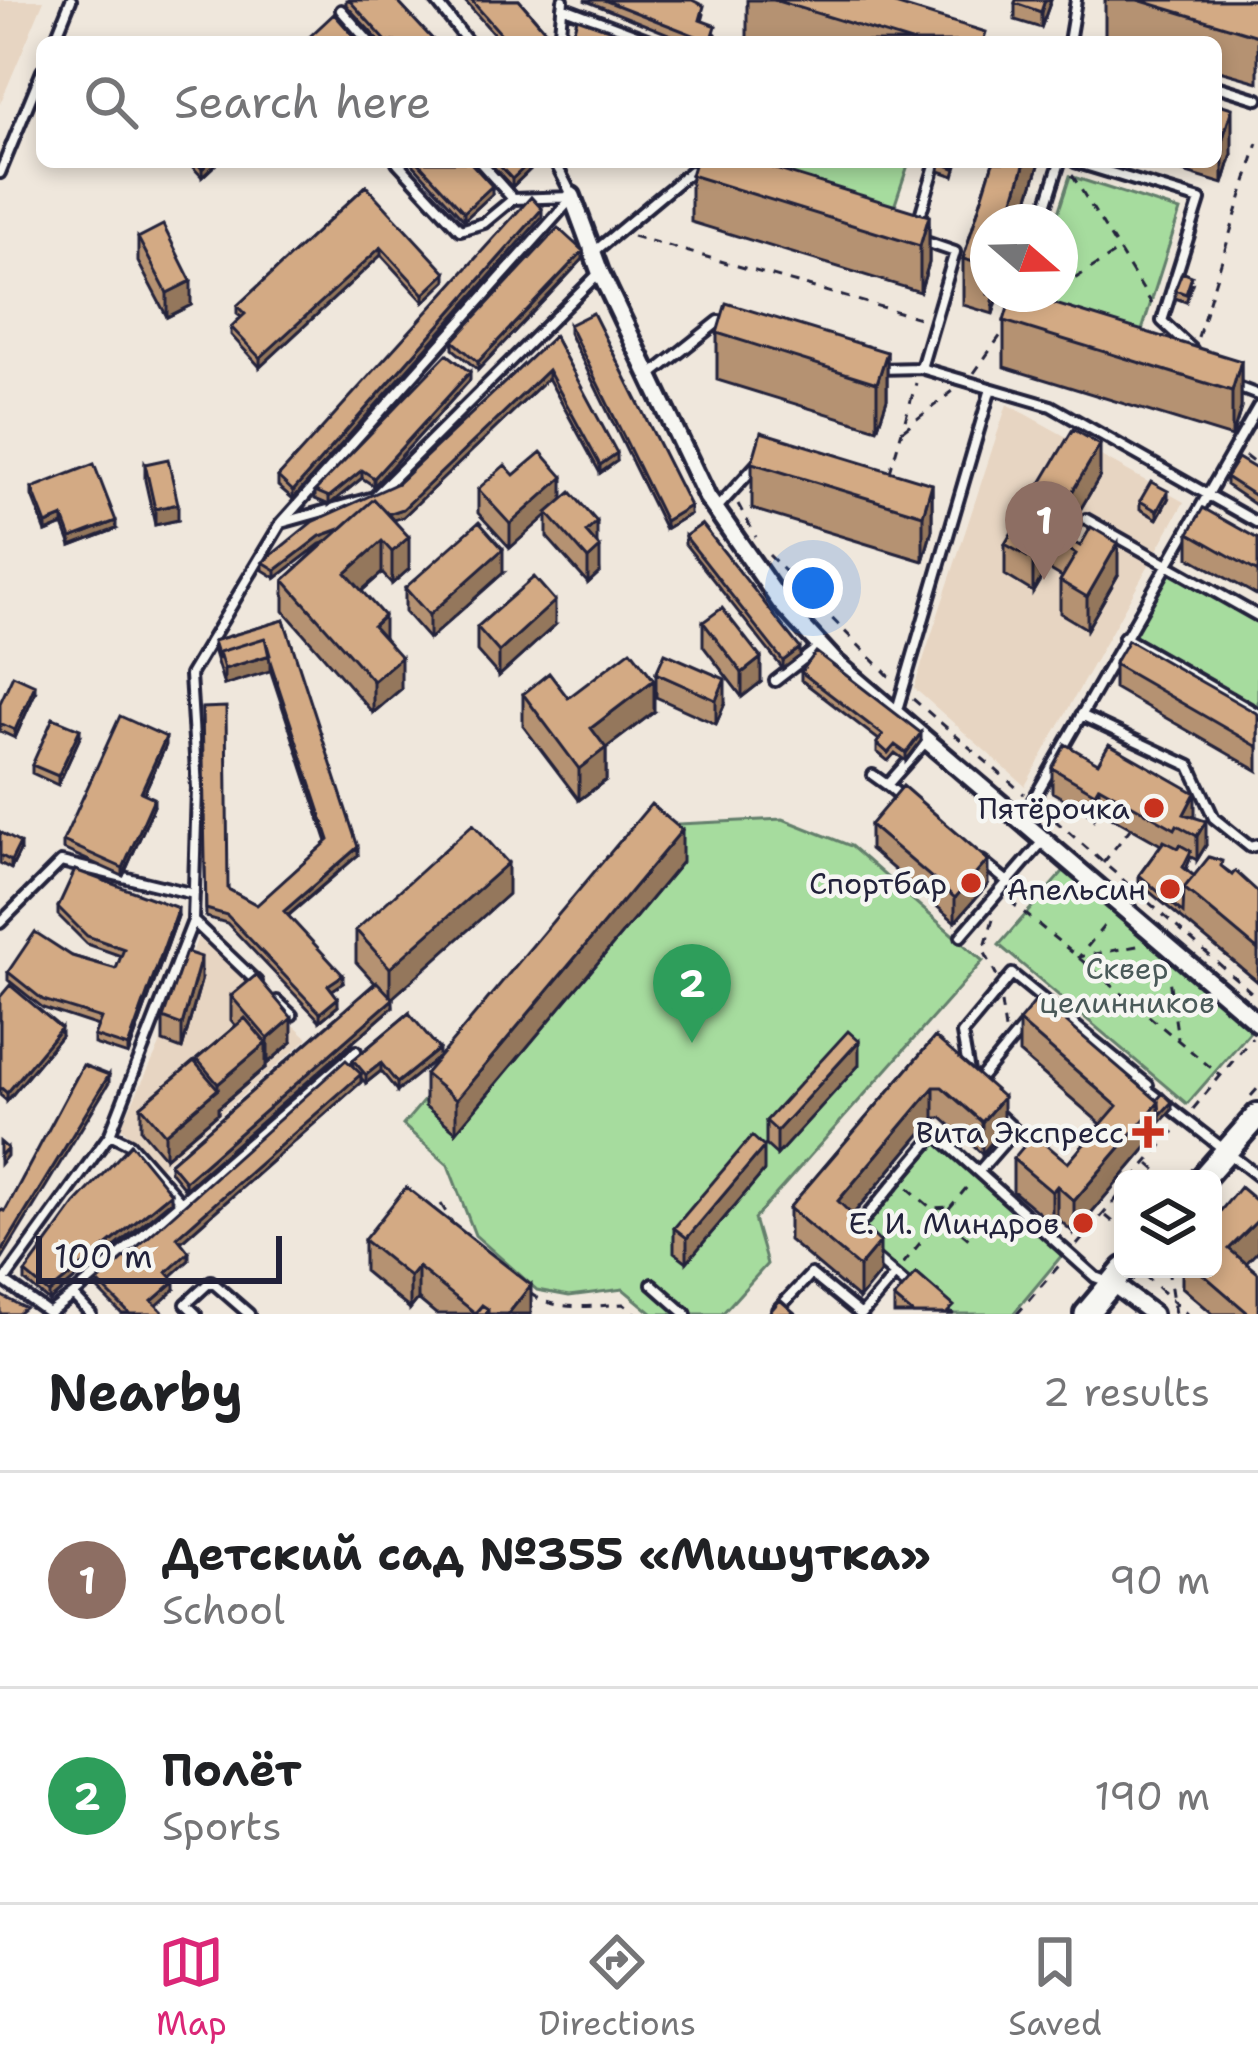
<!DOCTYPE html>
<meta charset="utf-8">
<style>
body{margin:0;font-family:"Shantell Sans",sans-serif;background:#f6f6f6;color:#202124}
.controls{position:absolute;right:36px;bottom:36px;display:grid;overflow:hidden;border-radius:18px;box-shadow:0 6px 18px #0003}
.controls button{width:108px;height:108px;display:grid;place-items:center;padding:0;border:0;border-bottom:3px solid #e0e0e0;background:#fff;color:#202124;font:60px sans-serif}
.compass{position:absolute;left:970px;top:204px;width:108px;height:108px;border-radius:50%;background:#fff;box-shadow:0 6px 18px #0003;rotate:110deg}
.scale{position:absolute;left:36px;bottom:30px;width:246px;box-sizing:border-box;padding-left:12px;border:6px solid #22223b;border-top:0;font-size:33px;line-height:42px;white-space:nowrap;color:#22223b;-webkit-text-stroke:9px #f6f6f2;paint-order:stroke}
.you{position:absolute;left:813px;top:588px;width:42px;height:42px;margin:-30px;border:9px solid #fff;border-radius:50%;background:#1a73e8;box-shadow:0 0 0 18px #1a73e833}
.badge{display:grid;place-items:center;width:78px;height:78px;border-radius:50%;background:#db2777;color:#fff;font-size:39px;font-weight:700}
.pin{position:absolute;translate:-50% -99px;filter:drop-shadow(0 3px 6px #0008)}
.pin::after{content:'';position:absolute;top:63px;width:42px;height:36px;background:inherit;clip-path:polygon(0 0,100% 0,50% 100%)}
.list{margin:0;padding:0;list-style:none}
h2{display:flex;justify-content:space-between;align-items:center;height:156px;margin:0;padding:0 48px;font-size:51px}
h2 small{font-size:39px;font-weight:400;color:#757577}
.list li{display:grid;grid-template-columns:78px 1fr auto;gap:36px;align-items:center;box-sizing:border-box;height:216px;padding:0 48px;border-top:3px solid #e0e0e0}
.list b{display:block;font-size:45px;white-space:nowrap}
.list p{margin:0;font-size:39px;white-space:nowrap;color:#757577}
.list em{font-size:39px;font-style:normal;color:#757577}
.icon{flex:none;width:66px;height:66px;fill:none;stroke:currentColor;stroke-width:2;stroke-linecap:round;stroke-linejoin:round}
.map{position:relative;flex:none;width:1258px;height:1314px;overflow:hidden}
.search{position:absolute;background:#fff;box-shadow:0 6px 18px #0003;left:36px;right:36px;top:36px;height:132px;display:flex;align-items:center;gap:30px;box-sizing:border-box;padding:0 42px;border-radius:18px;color:#757577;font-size:45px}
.sheet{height:588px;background:#fff}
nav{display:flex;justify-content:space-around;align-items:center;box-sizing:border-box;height:168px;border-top:3px solid #e0e0e0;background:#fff;font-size:33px;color:#757577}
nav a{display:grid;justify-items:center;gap:6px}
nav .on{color:#db2777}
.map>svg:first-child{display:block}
.built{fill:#e7d5c2}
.green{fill:#a6dc9e;stroke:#647f6c;stroke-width:3}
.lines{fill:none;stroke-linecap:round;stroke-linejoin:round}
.lane-casing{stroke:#22223b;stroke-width:16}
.street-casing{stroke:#22223b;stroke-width:24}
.secondary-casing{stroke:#22223b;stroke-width:30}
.path{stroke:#22223b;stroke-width:3;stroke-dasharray:9 9;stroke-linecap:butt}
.lane{stroke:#f6f6f2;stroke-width:8}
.street{stroke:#f6f6f2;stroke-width:15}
.secondary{stroke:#f6f6f2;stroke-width:21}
.wall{fill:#b59272;stroke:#22223b;stroke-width:3}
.shaded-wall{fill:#94775c;stroke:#22223b;stroke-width:3}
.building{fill:#d3aa84;stroke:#22223b;stroke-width:3}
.poi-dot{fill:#c8321e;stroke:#f6f6f2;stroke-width:4.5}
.labels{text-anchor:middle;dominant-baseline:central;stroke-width:9;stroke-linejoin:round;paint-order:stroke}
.poi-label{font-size:30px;fill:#22223b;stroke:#f6f6f2;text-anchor:end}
.park-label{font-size:30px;fill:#4a5a59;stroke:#f6f6f2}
</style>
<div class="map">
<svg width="1258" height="1314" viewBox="0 0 1258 1314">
<rect width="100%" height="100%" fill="#efe7dc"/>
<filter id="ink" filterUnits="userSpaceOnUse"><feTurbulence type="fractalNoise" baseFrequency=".00833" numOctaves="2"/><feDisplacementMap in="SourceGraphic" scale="24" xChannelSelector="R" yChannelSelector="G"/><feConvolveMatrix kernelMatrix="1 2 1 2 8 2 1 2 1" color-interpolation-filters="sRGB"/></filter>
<g filter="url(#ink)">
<path class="built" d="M0,0H44L0,104Z
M1007,404L1184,502L1025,786L914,688Z
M198,937L308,1038L159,1168L121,1126L159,1047Z"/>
<path class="green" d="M753,162H909L893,210Z
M1070,176L1180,211L1139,340L1029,306L1033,294H1060V222H1055Z
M1168,572L1258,623V706L1132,634Z
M783,819L851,846L983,961L754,1219L767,1264L722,1314H653L623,1289L569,1296L537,1290L475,1235L448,1165L403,1125L658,825Z
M1067,867L1255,1026L1187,1104L999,945Z
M938,1142L1063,1254L1013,1314H944L855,1236Z"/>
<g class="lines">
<g class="lane-casing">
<path id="lane" d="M435,0L468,42
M562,7L655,42
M341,10L369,42
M54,42L71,0
M559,42L563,0
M1069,42L1076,0
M1216,86L1258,99
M397,162L460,230L484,223L513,199
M480,162L513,199L571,197
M555,162L572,195
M1075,162L1200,200L1162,321L1192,349
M0,173L42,71
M919,219L936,162
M1041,222L1060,162
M594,252L691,171L699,174
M921,368L955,252L923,241
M877,369L921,368L1051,406L1258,523
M651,375L719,321L731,324
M1237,387L1258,395
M717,508L759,462
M1086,519L1258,616
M282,522L572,198
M1124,637L1258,714
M775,681L819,647
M897,710L990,392
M1081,715L1190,766L1214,818L1250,847L1258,845
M873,775L887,785L928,739
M887,785L904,799
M1022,819L1258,407
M982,861L1009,883
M193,921L257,982
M0,923L61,862L194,894
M961,936L1044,840
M277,1001L292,1015
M969,1072L962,1034L1012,974L1148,1085
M978,1081L1022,1028
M1145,1088L1258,1176
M996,1112L1015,1130
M980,1170L1015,1130L1032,1145
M181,1202L356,1051
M854,1231L936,1134L1095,1277L1111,1283
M873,1256L912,1290
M652,1284L686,1314
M73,1295L181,1202L130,1144L110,1134
M777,1310L811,1274L860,1314
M91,1314L73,1295L49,1313L4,1281L110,1134L193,921L197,788L190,675L281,523L374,497L600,272
M196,1314L186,1304L211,1281L249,1314
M862,1314L895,1275"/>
</g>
<g class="street-casing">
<path id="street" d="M572,196L600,272L707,497L781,603L836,663L1258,1023
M1112,1283L1153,1314"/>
</g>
<g class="secondary-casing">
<path id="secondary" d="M1202,1179L1258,1115
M1086,1314L1124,1269"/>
</g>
<path class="path" d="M1072,175L1152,304
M633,236L923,319
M1060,288L1117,252
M1198,337L1258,143
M974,373L1003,332
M903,430L953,391
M1245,456L1258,466
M890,472L916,383
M738,504L756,537
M769,555L893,680
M913,699L1024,794
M1041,808L1258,998
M1103,863L1130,829
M1010,901L1221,1076
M993,919L984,951L997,976
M1104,926L1079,957L1142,945
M1167,965L1178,1039
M1001,1003L1005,1030
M1251,1096L1258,1088
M1193,1109L1252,1038
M1149,1164L1166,1179
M1133,1179L1175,1130
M908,1188L931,1208L950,1207
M441,1204L453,1224
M1106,1216L1123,1230
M948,1221L971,1241
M1077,1245L1123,1191
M903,1264C927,1234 948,1210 972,1181
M1168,1269L1175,1314
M1144,1275L1187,1314
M531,1294C555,1312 594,1306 623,1304L637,1314
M1017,1314L1063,1261"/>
<use href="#lane" class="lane"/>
<use href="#street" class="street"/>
<use href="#secondary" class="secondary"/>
</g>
<path class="wall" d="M346,0H396L435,42H380L346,5Z
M464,0H519L556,42H501Z
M584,0H692L704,14L702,21L716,34L713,42H688Z
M747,0H882L986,42H759L747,38Z
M1051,0L1041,28L1015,20V3Z
M1105,0H1258V82L1216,70V42H1123L1105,37Z
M1216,103L1232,154L1223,184L1150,162H1216Z
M188,162H218L202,177Z
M411,162H470L492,194L464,220Z
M489,162H538L512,187Z
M940,162H958L954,176L939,171Z
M993,162H1040L1021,222H988V294H999L993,314L963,305V259Z
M691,175L929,216V263L920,292L691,222Z
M366,186L446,281L424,302L381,255L260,367L231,335V327L241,317L237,314V306Z
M542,217L293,499L278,486V477Z
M138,238L191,305L167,317L138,262Z
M583,259L478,370L453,349V341Z
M1192,284L1186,302L1175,298V290Z
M1004,321L1241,361V408L1232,437L1004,367Z
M569,325L690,514L665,529L569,333Z
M717,333L887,352V399L877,429L717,380Z
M554,336L617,461L600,473L548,378L403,517L393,520L409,569L392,584L382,573L362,591L384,638L401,689L373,713L284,611V580L325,542L320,544L276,578L263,570V562L398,483Z
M470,380L374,486L362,478L329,505L315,499V491Z
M752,463L932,484V530L923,561L752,509Z
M145,464L178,520L155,525L145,480Z
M1258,470L1257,506L1226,485V477Z
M514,475L563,499L597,544L600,572L588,583L547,537V515L510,548L478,513V489Z
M1100,476L1064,537L1118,575L1087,629L1060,613V581L1062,577L1047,568L1033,592L1005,575V544Z
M32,488L116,529L71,546L63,525L46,532L32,496Z
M1168,499L1157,519L1140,509V501Z
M1189,533L1258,539V596L1189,557Z
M685,536L800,656L783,669L685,544Z
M503,573L429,639L405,612V588Z
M284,620L358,855L288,916L343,983L332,990L338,1006L320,1021L227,923L206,917L202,708L228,889L257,905L327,842L270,669L224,685L213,649V641Z
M703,622L761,682L742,697L703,646Z
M555,625L499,676L477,651V627Z
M1114,664L1258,714V771L1114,688Z
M801,672L921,741L906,761L895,753L888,761L877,752V743L879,740L801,680Z
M656,673L725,703L716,724L656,697Z
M35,693L15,738L0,731V703Z
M523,694L568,698L654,712L606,748V780L579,800L523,726Z
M80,737L58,785L32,773V765Z
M166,745L144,793L154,806L123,876L63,849V841Z
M1052,768L1195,818L1206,845L1197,860L1191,857L1186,869L1194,876L1222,867L1258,892V982L1139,883V875L1161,845L1099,810L1095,817L1052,792Z
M870,825L988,884L955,922L870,849Z
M0,832L20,851L11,869L0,863Z
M682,862L456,1132L425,1106V1074Z
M508,894L392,998L393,1007L185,1189L170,1171V1163L375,983L356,962V930Z
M58,907L178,916L128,1055L94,1044V1036L98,1026L43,1008L8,980V972L72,956L116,969L121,956L87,944L58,915Z
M201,981L182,1049L163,1042V1018Z
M231,996L292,1042L268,1063L266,1062V1067L218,1108V1113L165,1158L141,1130V1106L197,1064V1059L236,1026L231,1020Z
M0,997L61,1036L7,1101L0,1095Z
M409,1013L397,1091L381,1071L366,1083L361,1078V1082L181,1242L189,1260L171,1276L175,1289L156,1306L165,1314H122L98,1290V1282L353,1067V1060Z
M1019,1021L1172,1110L1159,1122V1133L1074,1233L1057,1218L1052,1224L1013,1191V1159L1068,1163L1101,1124L1019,1053Z
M935,1037L1003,1129L982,1154L942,1118H934L853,1215L880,1273L859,1299L789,1240V1208Z
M859,1065L777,1155L766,1145V1121Z
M764,1171L687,1262L674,1252V1228Z
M171,1201L49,1301L25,1281V1273Z
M364,1240L531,1314H436L418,1299L410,1309L364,1271Z
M1246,1263L1258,1314H1213L1182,1287V1269H1213Z
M894,1298L954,1314H894Z"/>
<path class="shaded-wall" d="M1045,0H1051L1041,28V12Z
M1232,108V154L1223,184V138Z
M209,162H218L202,177V169Z
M530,162H538L512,187V179Z
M1025,162H1040L1021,222H1007Z
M492,186V194L464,220V212Z
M542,209V217L293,499V491Z
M929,216V263L920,292V246Z
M381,247V255L260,367V358Z
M583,251V259L478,370V362Z
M446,273V281L424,302V294Z
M191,281V305L167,317V293Z
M993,294H999L993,314Z
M887,352V399L877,429V383Z
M1241,361V408L1232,437V391Z
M548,370V378L403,517L320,544L276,578V570L320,536L403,509Z
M470,372V380L374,486V478Z
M1100,445V476L1060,544L1050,529Z
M617,453V461L600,473V465Z
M362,470V478L329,505V497Z
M563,477V501L510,548V524Z
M932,484V530L923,561V515Z
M1168,491V499L1157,519V511Z
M178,504V520L155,525V509Z
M690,506V514L665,529V521Z
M63,517V525L46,532V524Z
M116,521V529L71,546V538Z
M597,522V546L586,532Z
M1047,536V568L1033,592V560Z
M409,537V569L392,584V552Z
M382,541V573L346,604V573Z
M1118,543V575L1087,629V597Z
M600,548V572L588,583V559Z
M503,549V573L429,639V615Z
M555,601V625L499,676V652Z
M384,616V647L373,626Z
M800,648V656L783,669V661Z
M270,655V671L224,685V669Z
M401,657V689L373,713V681Z
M761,658V682L742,697V673Z
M725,679V703L716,724V700Z
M654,680V712L606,748V780L579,800V769L591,728Z
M35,685V693L15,738V730Z
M80,729V737L58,785V776Z
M921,733V741L906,761V753Z
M166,737V745L141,800V792Z
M1099,786V810L1095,817V793Z
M1195,793V817L1184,814Z
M154,798V806L123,876V868Z
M1206,821V845L1197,860V836Z
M682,830V862L456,1132V1100Z
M20,843V851L11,869V861Z
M358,847V855L284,919V911Z
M988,860V884L955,922V898Z
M508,863V894L390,1000V968Z
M178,908V916L128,1055V1047Z
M201,957V981L182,1049V1025Z
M343,975V983L328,993V985Z
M338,998V1006L320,1021V1013Z
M393,999V1007L185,1189V1181Z
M292,1018V1042L268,1063V1039Z
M61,1028V1036L7,1101V1093Z
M859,1041V1065L777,1155V1131Z
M266,1043V1067L218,1108V1113L165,1158V1134L218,1089V1084Z
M439,1049V1057L397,1091V1083Z
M381,1063V1071L366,1083V1075Z
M361,1074V1082L177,1245V1237Z
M109,1075V1083L0,1262V1254Z
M934,1087V1118L838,1232V1201Z
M1003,1097V1129L982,1154V1122Z
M1159,1102V1133L1074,1233V1201Z
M1172,1102V1110L1160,1123V1115Z
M764,1147V1171L687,1262V1238Z
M7,1148V1156L0,1164V1156Z
M1057,1186V1218L1052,1224V1192Z
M171,1193V1201L49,1301V1293Z
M1258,1220V1251L1229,1281V1249Z
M880,1242V1273L859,1299V1267Z
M189,1252V1260L167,1280V1272Z
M418,1267V1299L410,1309V1277Z
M175,1281V1289L152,1310V1301Z
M531,1285V1314H508Z"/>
<path class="building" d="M349,0H396L435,42H387Z
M471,0H519L555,42H508Z
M604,0H692L704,6L700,20L716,26L711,42Z
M774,0H882L986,32L983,42H911Z
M1016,0H1045L1041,12L1015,3Z
M1138,0H1258V36Z
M334,14L359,42H308L306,40Z
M577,18L646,42H571Z
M1216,103L1232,108L1223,138L1216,136Z
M196,162H209L202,169Z
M418,162H470L492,186L464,212Z
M496,162H530L512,179Z
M695,162H753L929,216L920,246L691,175Z
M940,162H956L954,168Z
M993,162H1025L1007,222H988V266L963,259Z
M366,186L446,273L424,294L381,247L260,358L231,327L245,314L237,306Z
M531,197L542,209L293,491L278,477Z
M163,225L191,281L167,293L138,238Z
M558,228L583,251L478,362L453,341Z
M1182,272L1192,276L1186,294L1175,290Z
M1012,294H1023L1241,361L1232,391L1004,321Z
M726,303L887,352L877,383L717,333Z
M593,313L690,506L665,521L569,325Z
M554,336L617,453L600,465L548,370L403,509L388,514L374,499L340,529L320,536L276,570L263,562L312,522L398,483Z
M447,354L470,372L374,478L362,470L329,497L315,491Z
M1073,429L1100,445L1050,529L1080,546L1091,527L1118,543L1087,597L1060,581L1076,554L1047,536L1033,560L1005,544Z
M761,432L932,484L923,515L752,463Z
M541,452L563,477L510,524L478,489L505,465L514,475Z
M1238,458L1258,470L1257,497L1226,477Z
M168,459L178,504L155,509L145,464Z
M94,464L116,521L71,538L63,517L46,524L32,488Z
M1151,482L1168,491L1157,511L1140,501Z
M571,492L597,522L586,532L600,548L588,559L547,513Z
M374,499L409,537L392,552L382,541L346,573L384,616L373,626L401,657L373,681L284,580Z
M1203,508L1258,539V572L1189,533Z
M479,522L503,549L429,615L405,588Z
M702,524L800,648L783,661L685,536Z
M534,577L555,601L499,652L477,627Z
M722,608L761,658L742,673L703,622Z
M284,620L358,847L284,911L343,975L328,985L338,998L320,1013L227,915L206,909L202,708L226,707L228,889L257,905L329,840L270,661L265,638L219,652V660L213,641Z
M265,638L270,655L224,669L219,652Z
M1128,640L1258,714V747L1114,664Z
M631,650L654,680L591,728L606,748L579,769L523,694L549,673L568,698Z
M816,652L921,733L906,753L895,745L888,753L877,743L883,735L801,672Z
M665,653L725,679L716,700L656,673Z
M13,675L35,685L15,730L0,723V703Z
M120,716L166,737L141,792L154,798L123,868L63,841Z
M53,718L80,729L58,776L32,765Z
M1065,744L1098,763L1109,744L1195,793L1184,814L1206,821L1197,836L1177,825L1175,829L1099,786L1095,793L1052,768Z
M903,786L988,860L955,898L870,825Z
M651,804L682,830L456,1100L425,1074Z
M473,824L508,863L390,968L356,930Z
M0,832L20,843L11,861L0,855Z
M1164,841L1178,848L1180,845L1191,851L1183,867L1194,876L1184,888L1183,913L1139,875Z
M1209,857L1222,861L1221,866L1232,875L1235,871L1258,892V950L1184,888Z
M75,870L178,908L128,1047L94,1036L101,1018L43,1000L8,972L35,932L72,956L116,969L124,949L87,936L58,907Z
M186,952L201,957L182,1025L163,1018Z
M256,975L292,1018L268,1039L231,996Z
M377,982L393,999L185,1181L170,1163Z
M10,985L61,1028L7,1093L0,1087V997Z
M1038,998L1159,1102L1074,1201L1057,1186L1052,1192L1013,1159L1034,1134L1068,1163L1117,1106L1019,1021Z
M409,1013L439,1049L397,1083L381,1063L366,1075L353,1060Z
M245,1018L266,1043L218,1084L197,1059Z
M848,1031L859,1041L777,1131L766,1121Z
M935,1037L1003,1097L982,1122L942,1087H934L838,1201L880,1242L859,1267L789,1208Z
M346,1060L361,1074L177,1237L189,1252L167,1272L175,1281L152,1301L165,1314H130L98,1282Z
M194,1061L218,1089L165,1134L141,1106Z
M83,1065L109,1075L0,1254V1209L5,1211Z
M1163,1093L1172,1102L1160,1115L1159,1102L1157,1100Z
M752,1136L764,1147L687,1238L674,1228Z
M0,1142L7,1148L0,1156Z
M131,1144L171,1193L49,1293L25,1273L75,1204Z
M406,1187L531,1285L508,1314H488V1309L482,1305L475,1313L418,1267L410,1277L364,1240Z
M1240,1187L1258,1202V1220L1229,1249L1258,1273V1314H1249L1197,1269H1213V1220Z
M916,1273L954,1306L948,1312L950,1314H913L894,1298Z
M0,1295L25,1308L18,1314H0Z
M780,1300L796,1314H768Z
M482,1305L488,1309L485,1314H475Z"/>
</g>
<g class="poi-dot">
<circle cx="1154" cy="808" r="12"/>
<circle cx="971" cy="883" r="12"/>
<circle cx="1170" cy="889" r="12"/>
<path d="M1142 1114h12v12h12v12h-12v12h-12v-12h-12v-12h12z"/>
<circle cx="1083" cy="1223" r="12"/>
</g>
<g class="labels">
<g class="poi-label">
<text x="1130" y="808">Пятёрочка</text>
<text x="947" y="883">Спортбар</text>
<text x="1146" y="889">Апельсин</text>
<text x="1124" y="1132">Вита Экспресс</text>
<text x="1059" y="1223">Е. И. Миндров</text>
</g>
<g class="park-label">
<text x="1127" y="968">Сквер<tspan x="1127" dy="34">целинников</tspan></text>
</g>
</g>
</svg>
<div class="controls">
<button><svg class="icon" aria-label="layers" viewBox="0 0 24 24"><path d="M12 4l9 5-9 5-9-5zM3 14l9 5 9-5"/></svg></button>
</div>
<svg class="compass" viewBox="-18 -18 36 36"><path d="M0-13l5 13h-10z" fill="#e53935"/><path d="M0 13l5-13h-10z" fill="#757577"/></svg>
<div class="scale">100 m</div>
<div class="you"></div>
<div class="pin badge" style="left:1044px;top:580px;background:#8d6e63">1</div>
<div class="pin badge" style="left:692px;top:1043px;background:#2e9e5b">2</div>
<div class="search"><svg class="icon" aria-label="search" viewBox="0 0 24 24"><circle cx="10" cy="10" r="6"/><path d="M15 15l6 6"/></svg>Search here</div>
</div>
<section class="sheet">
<h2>Nearby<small>2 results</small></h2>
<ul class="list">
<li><span class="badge" style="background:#8d6e63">1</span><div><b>Детский сад №355 «Мишутка»</b><p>School</p></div><em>90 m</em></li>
<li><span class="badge" style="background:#2e9e5b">2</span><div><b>Полёт</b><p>Sports</p></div><em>190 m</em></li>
</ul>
</section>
<nav>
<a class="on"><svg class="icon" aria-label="map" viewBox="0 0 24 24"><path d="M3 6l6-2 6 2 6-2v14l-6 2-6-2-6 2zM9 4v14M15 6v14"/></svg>Map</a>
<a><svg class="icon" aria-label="directions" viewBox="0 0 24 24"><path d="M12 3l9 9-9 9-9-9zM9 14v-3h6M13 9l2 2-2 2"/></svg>Directions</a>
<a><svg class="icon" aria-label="saved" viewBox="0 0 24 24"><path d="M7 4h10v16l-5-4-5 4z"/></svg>Saved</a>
</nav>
